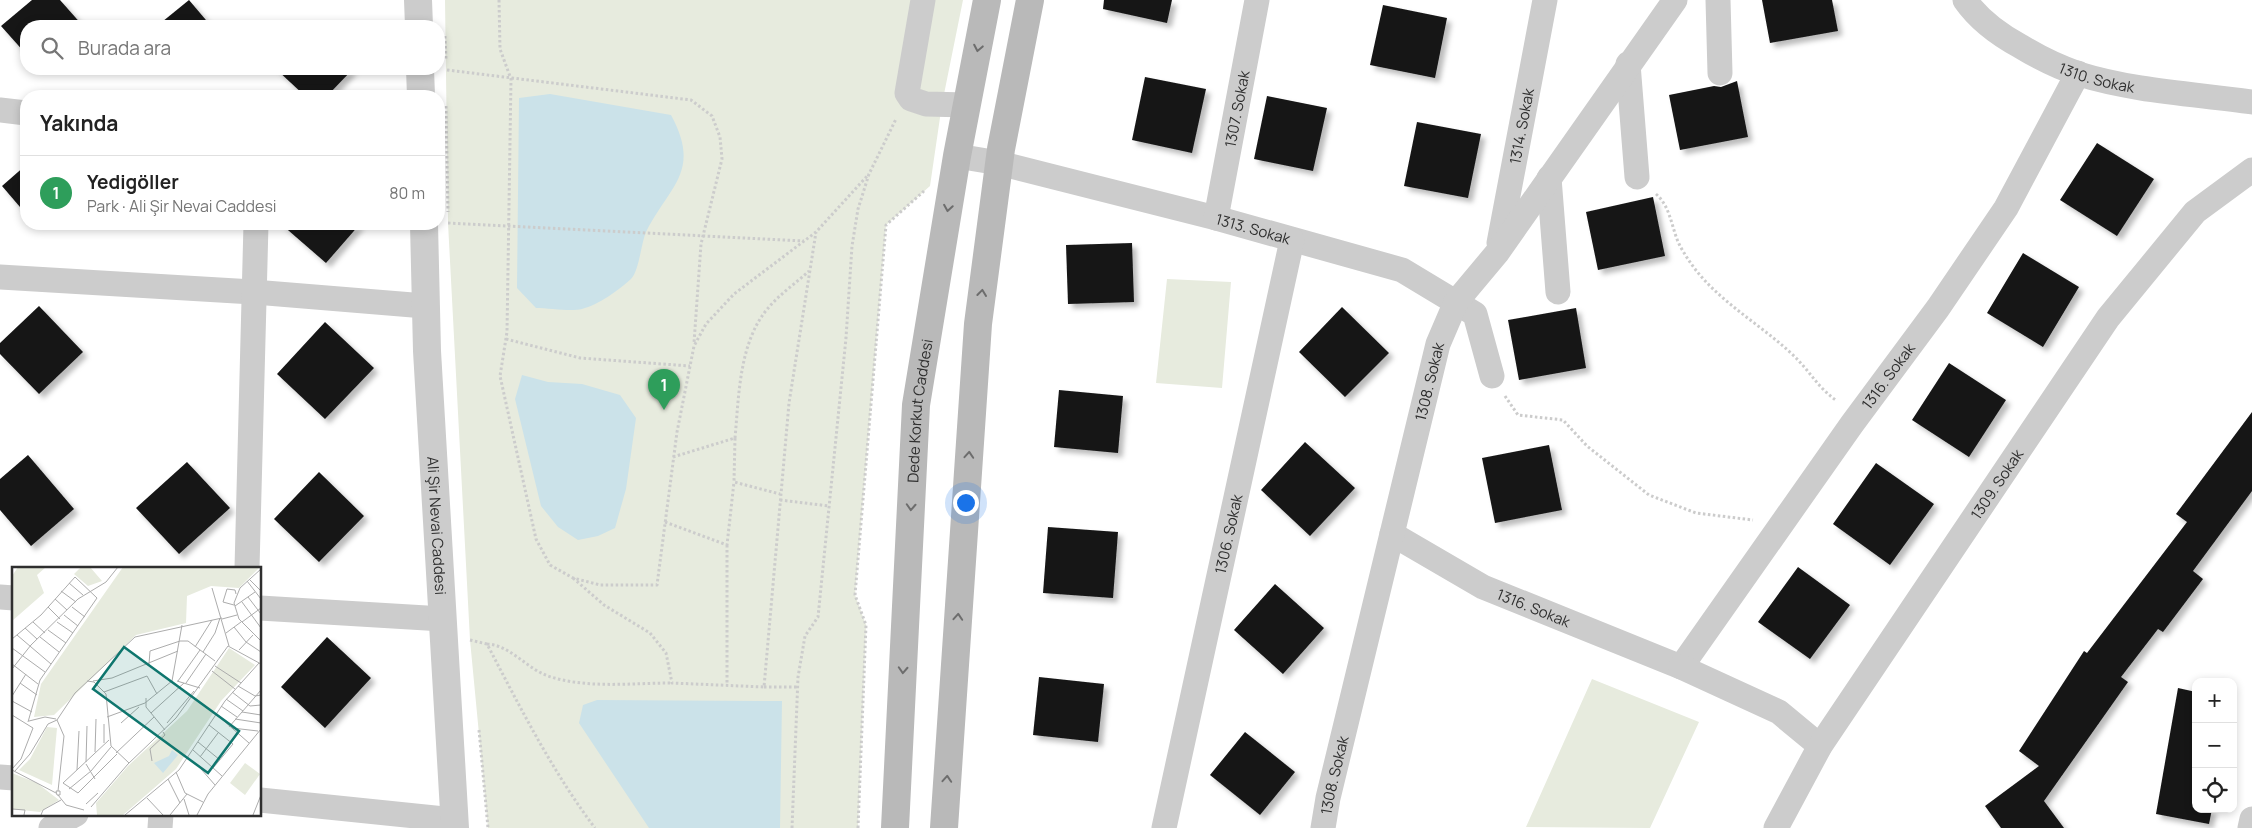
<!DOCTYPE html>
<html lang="tr">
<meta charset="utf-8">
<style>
body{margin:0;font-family:Manrope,sans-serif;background:#f2f2f2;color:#222}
.controls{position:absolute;right:15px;bottom:15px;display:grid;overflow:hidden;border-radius:10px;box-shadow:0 2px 8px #0003}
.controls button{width:45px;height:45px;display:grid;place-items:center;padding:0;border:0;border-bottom:1px solid #e0e0e0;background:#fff;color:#222;font:25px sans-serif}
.you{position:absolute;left:965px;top:502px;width:18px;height:18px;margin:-12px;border:4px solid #fff;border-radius:50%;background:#1a73e8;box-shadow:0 0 0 8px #1a73e833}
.badge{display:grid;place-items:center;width:32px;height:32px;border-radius:50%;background:#2563eb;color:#fff;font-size:16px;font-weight:700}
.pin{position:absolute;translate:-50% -41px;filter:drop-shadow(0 1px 2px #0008)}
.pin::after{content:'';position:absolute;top:26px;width:18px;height:15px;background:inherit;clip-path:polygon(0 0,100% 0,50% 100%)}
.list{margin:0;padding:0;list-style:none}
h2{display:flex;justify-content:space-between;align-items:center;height:65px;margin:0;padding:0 20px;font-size:21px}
h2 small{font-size:16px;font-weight:400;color:#767676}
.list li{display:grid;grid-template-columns:32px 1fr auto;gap:15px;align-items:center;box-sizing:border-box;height:75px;padding:0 20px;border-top:1px solid #e0e0e0}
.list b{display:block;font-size:19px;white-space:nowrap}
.list p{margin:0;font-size:16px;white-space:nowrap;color:#767676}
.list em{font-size:16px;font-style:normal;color:#767676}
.icon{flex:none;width:28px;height:28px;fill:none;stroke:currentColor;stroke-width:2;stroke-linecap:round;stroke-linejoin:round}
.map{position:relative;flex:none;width:2252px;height:828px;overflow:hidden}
.search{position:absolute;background:#fff;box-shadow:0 2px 8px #0003;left:20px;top:20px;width:425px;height:55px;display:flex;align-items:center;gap:12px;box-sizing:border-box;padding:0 18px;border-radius:20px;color:#767676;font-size:19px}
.panel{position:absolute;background:#fff;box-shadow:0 2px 8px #0003;left:20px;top:90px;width:425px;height:140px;border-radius:20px}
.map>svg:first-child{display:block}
.green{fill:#e7ebde}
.water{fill:#cbe2e9}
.building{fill:#161616;filter:url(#shadow)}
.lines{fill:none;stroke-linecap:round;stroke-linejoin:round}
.path{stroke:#ccc;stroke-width:3;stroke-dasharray:2.5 2.5;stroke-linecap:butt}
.minor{stroke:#ccc;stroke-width:25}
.tertiary{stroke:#ccc;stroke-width:28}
.secondary{stroke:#b9b9b9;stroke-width:28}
.path-bridge{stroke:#ccc;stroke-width:3;stroke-dasharray:2.5 2.5;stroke-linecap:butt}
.oneway{stroke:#6d6d6d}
.labels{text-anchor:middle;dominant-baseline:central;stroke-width:5;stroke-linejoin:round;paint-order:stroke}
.street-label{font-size:15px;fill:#2f2f2f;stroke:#fff}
.inset-road{fill:none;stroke:#acacac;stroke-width:1}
.view{fill:#0f766e;fill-opacity:0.15;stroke:#0f766e;stroke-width:2.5}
.inset-edge{fill:none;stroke:#2f2f2f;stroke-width:2.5}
</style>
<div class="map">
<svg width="2252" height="828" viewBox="0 0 2252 828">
<defs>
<filter id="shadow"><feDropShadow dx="4.5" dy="4.5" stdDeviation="2.5" flood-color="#0004"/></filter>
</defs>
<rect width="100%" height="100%" fill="#fff"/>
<path class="green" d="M445,0H963L942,104L930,186L886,225L855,595L866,625L858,828H488L470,640L448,223Z
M1167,279L1231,282L1222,388L1156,383Z
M1592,679L1699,722L1650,828L1526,827Z"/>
<path class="water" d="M550,94L671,115C702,172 669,186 646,232C641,244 639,271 631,279C619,290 598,305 582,309C571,312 549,308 536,308L517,288L519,98Z
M522,375L548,382L582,384L620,395L636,418L626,489L615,528L598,536L578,540L558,527L541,506L515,399Z
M597,700L782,701L780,828H649L579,723L583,705Z"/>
<path class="building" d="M32,0H60L83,26H26V54L1,26Z
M189,0L211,26H157Z
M1104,0H1172L1167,23L1103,9Z
M1762,0H1832L1838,31L1770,43Z
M1383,5L1447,18L1435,78L1370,65Z
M276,69H353L327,96H305Z
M1145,77L1206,89L1192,153L1132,140Z
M1737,81L1748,137L1680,150L1669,95L1714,86L1721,87Z
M1267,96L1327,108L1313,171L1254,159Z
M1417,122L1481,134L1468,198L1404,186Z
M2097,143L2154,179L2117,236L2060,200Z
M26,165V214L2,186Z
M1653,197L1665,256L1598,270L1586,212Z
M281,224H360L326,263Z
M1132,243L1134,302L1068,304L1066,245Z
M2023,253L2079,287L2043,347L1987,313Z
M39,306L83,352L39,394L0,354V343Z
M1342,307L1389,353L1345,397L1299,352Z
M1576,308L1586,368L1519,380L1508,320Z
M325,322L374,368L325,419L277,374Z
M1949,363L2006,400L1969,457L1912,420Z
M1059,390L1123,396L1118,453L1054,447Z
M2252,412V491L2193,571L2203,579L2163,632L2158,629L2121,677L2128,682L2044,801L2064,828H2001L1985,806L2039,766L2019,751L2084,651L2087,653L2187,522L2176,514Z
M1305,442L1355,488L1310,536L1261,490Z
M1549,445L1562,510L1495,523L1482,458Z
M28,455L74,509L31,546L0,510V479Z
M187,462L230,508L179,554L136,508Z
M1876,463L1934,504L1890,565L1833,524Z
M319,472L364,516L319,562L274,519Z
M1048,527L1118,532L1113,598L1043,593Z
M1798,567L1850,605L1810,659L1758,622Z
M1275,584L1324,628L1283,674L1234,630Z
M327,637L371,678L325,728L281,687Z
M1039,677L1104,684L1098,742L1033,735Z
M2178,688L2196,692V809H2212L2209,824L2156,814Z
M1245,732L1295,772L1260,815L1210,775Z"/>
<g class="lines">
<path class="path" d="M499,0L500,49L511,79L507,332L500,376L536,539L550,565L573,578L600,585H657L677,432L694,346L706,324L734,294L816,232L869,174
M445,36L446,59
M447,70L691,100L712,116L720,137L722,159L701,244L694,343
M446,106L448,212
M1656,194C1673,209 1671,233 1683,251C1709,297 1756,320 1793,355C1810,371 1817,387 1837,401
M506,339L580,358L690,366
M1505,396L1518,415L1563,420L1587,446L1649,495L1696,513L1753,520
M735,438C739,395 739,341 769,307C780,294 796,283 809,271
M673,457L735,438L734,482L780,494
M780,500L829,506
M665,522L727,545L734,482
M727,545V685
M573,578L604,605L650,633L666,653L672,683L764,687L789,403L816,232
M470,640L487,644C520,707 552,771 595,828
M487,644C510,645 526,668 548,676C586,689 632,683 672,683
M764,687H797
M479,730L488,828
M792,828L798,677L805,636L818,617L846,338L852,246L858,209L869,174L896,119
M858,828L866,625L855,595L886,225L924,191"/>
<g class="minor">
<path d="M923,0L907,93L911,99L926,104L967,105"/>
<path d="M1718,0L1720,73"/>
<path id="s1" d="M1965,0C1979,20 1998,34 2020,46C2038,57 2058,67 2079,74C2133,91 2196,94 2252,102"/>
<path d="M1628,64L1637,177"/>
<path d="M0,110L26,113"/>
<path id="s2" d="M957,156L999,163L1216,218L1402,270L1475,314L1492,376"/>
<path d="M1549,178L1558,292"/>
<path id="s3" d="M1216,218L1257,0"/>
<path id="s4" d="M1499,243L1545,0"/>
<path d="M0,277L253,292L425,306"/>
<path id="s5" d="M1392,534L1483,587L1681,667L1852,424L1938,308L2006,208L2078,73"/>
<path d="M247,568L256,224"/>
<path d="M0,597L14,598"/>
<path d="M260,608L443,619"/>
<path d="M1681,667L1779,712L1820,746"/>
<path d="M0,777L14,778"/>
<path d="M260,800L454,820"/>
<path d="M51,828L76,814"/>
<path d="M160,828L161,814"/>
<path id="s6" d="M1164,828L1292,240"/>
<path id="s7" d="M1323,828L1328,798L1438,344L1456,302L1497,253L1675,0"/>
<path id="s8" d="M1776,828L1820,746L2108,318L2195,212L2252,170"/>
<path d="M2250,828L2252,819"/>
</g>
<g class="tertiary">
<path d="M418,0L419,26"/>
<path d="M420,69L421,96"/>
<path id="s9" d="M424,224L427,351L455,828"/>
</g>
<g class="secondary">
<path id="s10" d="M895,828L916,405L957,156L987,0"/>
<path d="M944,828L978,324L1001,149L1030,0"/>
</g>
<path class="path-bridge" d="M448,223L804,241"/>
</g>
<defs><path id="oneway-chevron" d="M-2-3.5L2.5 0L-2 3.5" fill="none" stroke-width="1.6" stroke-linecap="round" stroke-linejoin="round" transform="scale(1.25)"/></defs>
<g class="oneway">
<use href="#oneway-chevron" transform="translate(978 48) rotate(101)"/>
<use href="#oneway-chevron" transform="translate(948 208) rotate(99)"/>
<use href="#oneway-chevron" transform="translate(982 293) rotate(-83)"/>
<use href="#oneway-chevron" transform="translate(969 455) rotate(-86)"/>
<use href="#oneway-chevron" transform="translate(911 507) rotate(93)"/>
<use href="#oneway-chevron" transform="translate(958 617) rotate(-86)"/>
<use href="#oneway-chevron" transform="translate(903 670) rotate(93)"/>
<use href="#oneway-chevron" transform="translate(947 779) rotate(-86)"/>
</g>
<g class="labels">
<g class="street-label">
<text stroke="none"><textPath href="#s1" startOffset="156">1310. Sokak</textPath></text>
<text stroke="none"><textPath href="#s3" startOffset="111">1307. Sokak</textPath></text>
<text stroke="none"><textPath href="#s4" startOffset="119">1314. Sokak</textPath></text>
<text stroke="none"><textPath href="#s2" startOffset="305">1313. Sokak</textPath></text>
<text stroke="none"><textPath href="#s5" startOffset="676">1316. Sokak</textPath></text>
<text stroke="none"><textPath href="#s7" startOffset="459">1308. Sokak</textPath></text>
<text stroke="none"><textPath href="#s10" startOffset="418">Dede Korkut Caddesi</textPath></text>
<text stroke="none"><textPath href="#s8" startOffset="409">1309. Sokak</textPath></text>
<text stroke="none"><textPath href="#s9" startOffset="302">Ali Şir Nevai Caddesi</textPath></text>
<text stroke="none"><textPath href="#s6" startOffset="301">1306. Sokak</textPath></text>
<text stroke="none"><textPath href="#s5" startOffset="160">1316. Sokak</textPath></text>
<text stroke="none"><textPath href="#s7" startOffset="54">1308. Sokak</textPath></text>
</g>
</g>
<g transform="translate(12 567)">
<rect width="249" height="249" fill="#fff"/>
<path d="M6,0H34L25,8L32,26L0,54V9ZM69,0H78L90,14L76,19L62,7ZM111,0H248L227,21L199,19L175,29L174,56L124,68L42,148L22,150L29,117ZM217,81L243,98L209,134L164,202L111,248H85L84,236L116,199L175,144ZM35,160L45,161L40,218L7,203L18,192ZM233,196L248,207L233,228L218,216ZM0,206L25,216L47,233L28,245L0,242Z" fill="#e7ebde"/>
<path d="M160,183L166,188L151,206L142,196L157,189Z" fill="#cbe2e9"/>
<path class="inset-road" d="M249,2L228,21L222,36L227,52L249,74M237,12L249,24M235,14L249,32M57,16L71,28M200,21L217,79M49,24L64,35M236,30L249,47M43,32L55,43M230,35L249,61M222,38L211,35L215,22L223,23L224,27M223,39L243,25M36,40L48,52M60,40L73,50M52,48L66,59M210,52L225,48M21,55L33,66M45,55L61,66M230,55L249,41M222,60L234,75L249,85M13,61L25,72M36,63L54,76M214,66L229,55M5,68L39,97M28,70L47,85M0,72L29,48L63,10L85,31L28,113L16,155M183,80L200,53M0,81L33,105M227,83L241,68M191,85L203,66L208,51M0,97L26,117M137,97L138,84L168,74H176L203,94M203,99L229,116M0,102L19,78L66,32L94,15L106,0M200,104L223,122M75,114L82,115L94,127L99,179L117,196M81,114L100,111L166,84M165,114L188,121M166,114L188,83M8,116L25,128M174,116L194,87M226,119L243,129L249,128M92,125L135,109L145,127M220,125L238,139L249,138M0,129L14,107M134,131V140L153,163M214,132L231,144M0,134L20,145M209,139L225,150M230,145L249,148M139,146L172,116M204,147L237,176M0,148L21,161L9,192L0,202M95,150L133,136L160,114L170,58M223,152L249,156M45,153L63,126L123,70L210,51M45,153L52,169L46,224M17,154L33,150L44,152M109,156L127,140M155,156L182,124M92,157V176M197,158L221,177L201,201M217,160L249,123M220,161L246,164M186,175L208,193M181,183L210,209M83,185L84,152M104,186L142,150M188,190L206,166M140,194L138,182L153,168L151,165M74,195L75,159M74,197L83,212M189,202L203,218M0,203L44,226M65,203L67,164M3,204L18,187L36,157L45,153M164,205L173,226L191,235M156,212L168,236M51,216L66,226L105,187M51,216L97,173M57,222L79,204L99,180M44,224H48V228H45ZM46,228L54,238L72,243M135,231L151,248M172,232L177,248M74,237L86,226M79,240L116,197L164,151L216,79L249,97M0,242L13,243L12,248M29,248L31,243L49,233M113,248L167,203L213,134L247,96M158,248L175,227M185,248L196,227L249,162M241,248L249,228"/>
<path class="view" d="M112,80L227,164L196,206L81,122Z"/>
<rect width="249" height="249" class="inset-edge"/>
</g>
</svg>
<div class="controls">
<button>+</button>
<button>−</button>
<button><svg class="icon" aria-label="locate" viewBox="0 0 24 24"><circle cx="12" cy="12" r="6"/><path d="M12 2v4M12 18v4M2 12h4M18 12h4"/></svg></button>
</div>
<div class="you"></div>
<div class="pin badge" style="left:664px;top:410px;background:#2e9e5b">1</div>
<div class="search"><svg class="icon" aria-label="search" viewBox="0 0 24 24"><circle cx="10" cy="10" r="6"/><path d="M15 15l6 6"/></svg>Burada ara</div>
<section class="panel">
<h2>Yakında<small></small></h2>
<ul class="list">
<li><span class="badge" style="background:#2e9e5b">1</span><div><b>Yedigöller</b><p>Park · Ali Şir Nevai Caddesi</p></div><em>80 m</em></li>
</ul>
</section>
</div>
